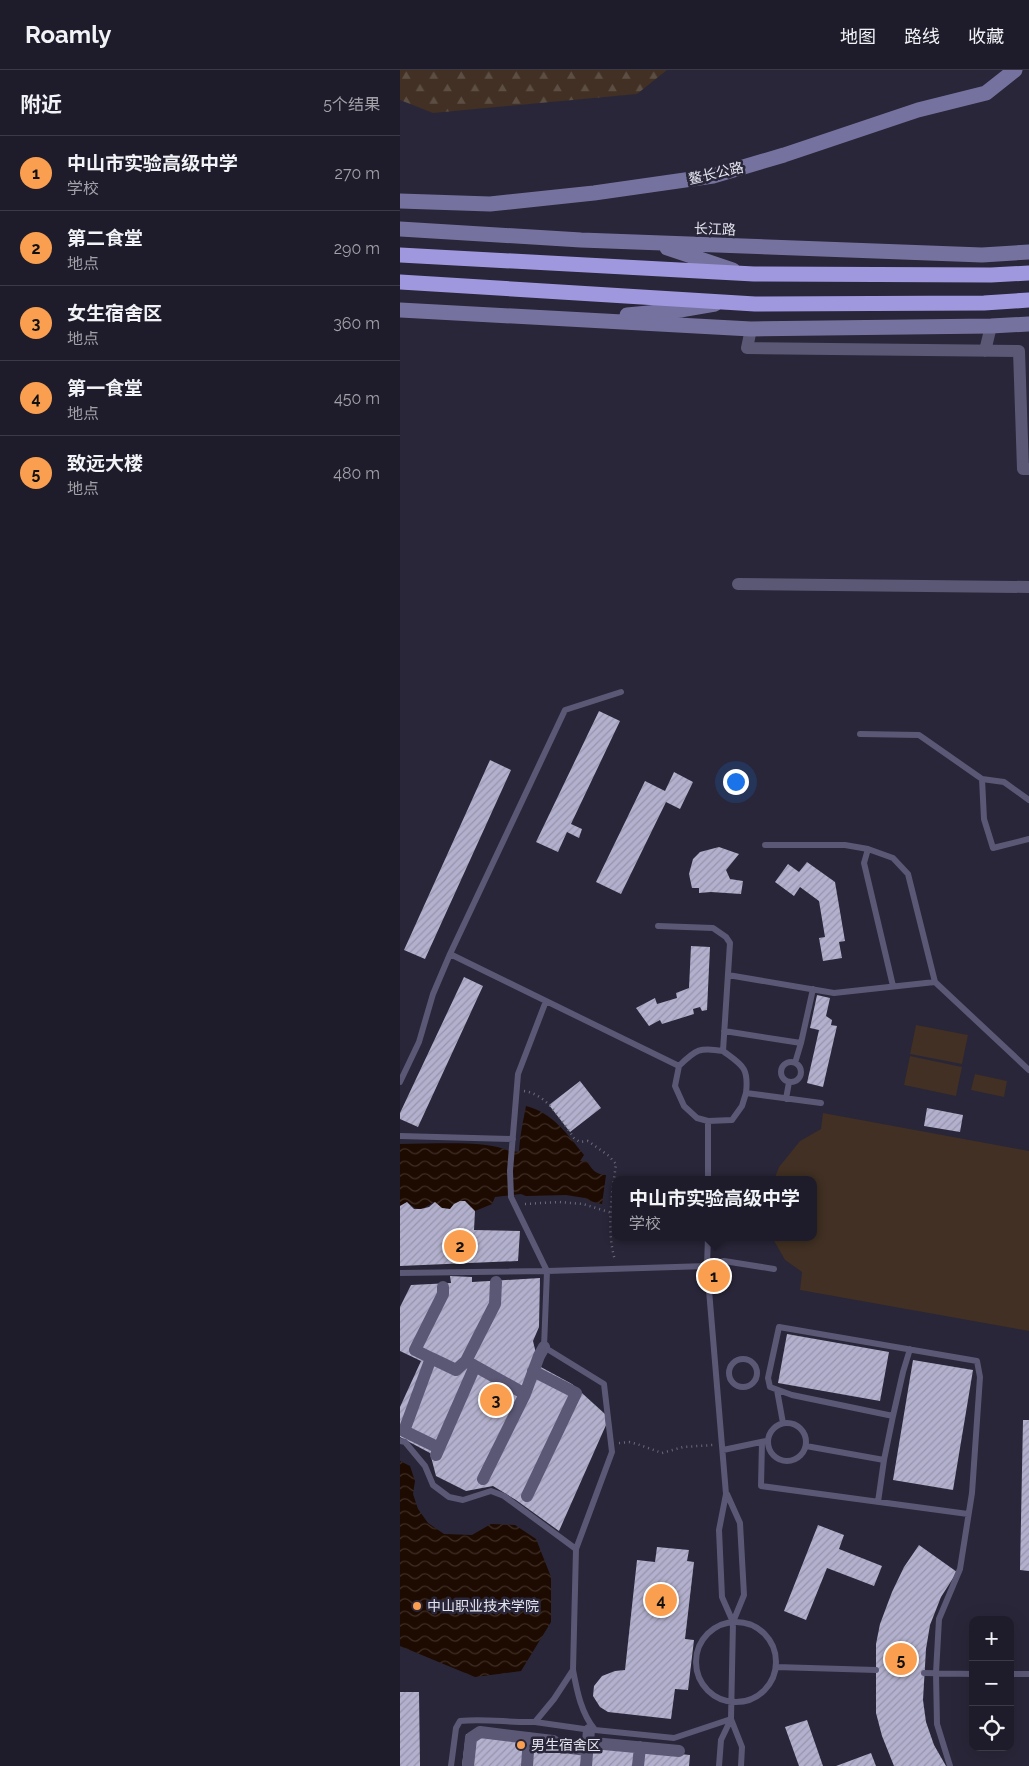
<!DOCTYPE html>
<html lang="zh">
<meta charset="utf-8">
<style>
body{margin:0;font-family:Raleway,"Noto Sans SC",sans-serif;background:#262532;color:#f1f3f6}
.controls{position:absolute;right:15px;bottom:15px;display:grid;overflow:hidden;border-radius:10px;box-shadow:0 5px 20px #0002}
.controls button{width:45px;height:45px;display:grid;place-items:center;padding:0;border:0;border-bottom:1px solid #3c3a47;background:#1e1c2a;color:#f1f3f6;font:25px sans-serif}
.you{position:absolute;left:335px;top:711px;width:18px;height:18px;margin:-12px;border:4px solid #fff;border-radius:50%;background:#1a73e8;box-shadow:0 0 0 8px #1a73e833}
.badge{display:grid;place-items:center;width:32px;height:32px;border-radius:50%;background:#fa9f4f;color:#111;font-size:16px;font-weight:700}
.pin{position:absolute;translate:-50% -50%;border:2px solid #fff;box-shadow:0 1px 5px #0006}
.popup{position:absolute;left:212px;top:1106px;width:205px;height:65px;box-sizing:border-box;display:grid;place-content:center;border-radius:10px;background:#1e1c2a;filter:drop-shadow(0 1px 4px #0005);font-size:16px;white-space:nowrap;color:#a1a1a8}
.popup b{font-size:19px;color:#f1f3f6}
.popup::after{content:'';position:absolute;left:50%;top:100%;margin-left:-10px;border:10px solid transparent;border-top-color:#1e1c2a}
.list{margin:0;padding:0;list-style:none}
h2{display:flex;justify-content:space-between;align-items:center;height:65px;margin:0;padding:0 20px;font-size:21px}
h2 small{font-size:16px;font-weight:400;color:#a1a1a8}
.list li{display:grid;grid-template-columns:32px 1fr auto;gap:15px;align-items:center;box-sizing:border-box;height:75px;padding:0 20px;border-top:1px solid #3c3a47}
.list b{display:block;font-size:19px;white-space:nowrap}
.list p{margin:0;font-size:16px;white-space:nowrap;color:#a1a1a8}
.list em{font-size:16px;font-style:normal;color:#a1a1a8}
.icon{flex:none;width:28px;height:28px;fill:none;stroke:currentColor;stroke-width:2;stroke-linecap:round;stroke-linejoin:round}
.map{position:relative;flex:none;width:629px;height:1696px;overflow:hidden}
header{display:flex;align-items:center;gap:30px;box-sizing:border-box;height:70px;padding:0 25px;background:#1e1c2a;border-bottom:1px solid #3c3a47}
header strong{font-size:24px}
nav{display:flex;gap:28px;margin-inline-start:auto;font-size:18px}
main{display:flex}
aside{flex:1;background:#1e1c2a}
.map>svg:first-child{display:block}
.forest{fill:url(#forest-firs)}
.park{fill:#413023}
.water{fill:url(#water-waves)}
.building{fill:url(#building-hatch)}
.lines{fill:none;stroke-linecap:round;stroke-linejoin:round}
.path{stroke:#6c6b7b;stroke-width:2.5;stroke-dasharray:1 4;stroke-linecap:butt}
.lane{stroke:#5a5875;stroke-width:6}
.street{stroke:#5a5875;stroke-width:12}
.secondary{stroke:#76729f;stroke-width:15}
.highway{stroke:#9f98df;stroke-width:15}
.poi-dot{fill:#fa9f4f;stroke:#282638;stroke-width:2}
.labels{text-anchor:middle;dominant-baseline:central;stroke-width:5;stroke-linejoin:round;paint-order:stroke}
.street-label{font-size:14px;fill:#e4e4f0;stroke:#282638}
.poi-label{font-size:14px;fill:#e4e4f0;stroke:#282638;text-anchor:start}
</style>
<header>
<strong>Roamly</strong>
<nav><a>地图</a><a>路线</a><a>收藏</a></nav>
</header>
<main>
<aside>
<h2>附近<small>5个结果</small></h2>
<ul class="list">
<li><span class="badge">1</span><div><b>中山市实验高级中学</b><p>学校</p></div><em>270 m</em></li>
<li><span class="badge">2</span><div><b>第二食堂</b><p>地点</p></div><em>290 m</em></li>
<li><span class="badge">3</span><div><b>女生宿舍区</b><p>地点</p></div><em>360 m</em></li>
<li><span class="badge">4</span><div><b>第一食堂</b><p>地点</p></div><em>450 m</em></li>
<li><span class="badge">5</span><div><b>致远大楼</b><p>地点</p></div><em>480 m</em></li>
</ul>
</aside>
<div class="map">
<svg width="629" height="1696" viewBox="0 0 629 1696">
<defs>
<pattern id="forest-firs" width="22" height="20" patternUnits="userSpaceOnUse" patternTransform="scale(1.25)"><rect width="22" height="20" fill="#413023"/><path d="M5 1l3.5 6h-7zM16 11l3.5 6h-7z" fill="#5c4e43"/></pattern>
<pattern id="water-waves" width="16" height="10" patternUnits="userSpaceOnUse" patternTransform="scale(1.25)"><rect width="16" height="10" fill="#1d0a00"/><path d="M0 5q4-4 8 0t8 0" fill="none" stroke="#3e2e26"/></pattern>
<pattern id="building-hatch" width="6" height="6" patternUnits="userSpaceOnUse" patternTransform="scale(1.25)"><rect width="6" height="6" fill="#b2b0cd"/><path d="M-1 1l2-2M0 6l6-6M5 7l2-2" fill="none" stroke="#9695ac"/></pattern>
</defs>
<rect width="100%" height="100%" fill="#282638"/>
<path class="forest" d="M0,0H267L237,24L33,43L0,30Z"/>
<path class="park" d="M516,955L568,965L562,994L510,984Z
M510,986L562,997L556,1026L504,1015Z
M575,1004L607,1011L604,1027L571,1020Z
M423,1043L629,1081V1261L400,1220L402,1202L385,1190L372,1167H413V1110H374L379,1097L400,1071L421,1059Z"/>
<path class="water" d="M126,1036C153,1043 167,1064 184,1085L180,1091H187C192,1100 195,1104 206,1105L202,1134L190,1131L185,1128L166,1125L126,1126L121,1124L95,1127L92,1134L75,1141L65,1131L54,1134L50,1139L42,1138L34,1132C23,1139 19,1143 7,1132L0,1136V1074C28,1074 57,1072 86,1075C98,1076 107,1081 119,1082C120,1065 123,1052 126,1036Z
M0,1391L10,1396L15,1411L13,1424L18,1439L28,1453L44,1464L72,1465L91,1454L115,1455L136,1469L151,1507V1552L121,1601L75,1607L0,1576Z"/>
<path class="building" d="M199,641L220,651L171,754L182,759L179,768L167,762L158,782L136,772Z
M90,690L111,700L25,889L4,880Z
M274,702L293,712L280,739L266,732L221,824L196,812L245,711L265,721Z
M319,777L339,784L326,800L330,809L343,811L341,824L311,822L299,823V818H292L289,804L293,789L300,782Z
M407,792L435,812L445,871L439,872L442,888L423,891L419,868L425,867L419,831L400,817L394,826L375,812L388,794L399,802Z
M291,876L310,877L307,940L302,941L300,937L293,939L294,944L262,954L260,950L249,956L236,938L255,928L257,934L277,928L276,923L289,918Z
M64,907L83,916L18,1057L0,1049V1043Z
M417,925L430,928L426,946L432,950L431,955L437,956L423,1017L407,1013L419,960L410,958Z
M180,1011L201,1038L170,1062L149,1035Z
M527,1038L563,1045L560,1062L524,1056Z
M60,1131H65L75,1141L74,1160L120,1161L118,1191L0,1196V1136L7,1132L14,1139H21L29,1137L35,1132L42,1138L50,1139L54,1134Z
M50,1206L72,1207V1212L140,1208L139,1257L133,1271L139,1296L172,1314L205,1344L206,1355L159,1461L116,1430L93,1416L66,1421L36,1406L30,1383L0,1367V1337L21,1291L0,1281V1237L11,1215L51,1213Z
M387,1264L489,1282L480,1331L378,1313Z
M513,1290L573,1300L553,1420L493,1410Z
M623,1350H629V1501L620,1500Z
M418,1455L444,1465L439,1479L482,1496L474,1516L427,1498L406,1550L384,1541Z
M519,1475L557,1502L541,1527L530,1555L526,1579L523,1630L526,1652L534,1675L546,1696H494L482,1666L476,1643V1574L480,1554L492,1522L504,1497Z
M257,1477L289,1480L287,1491L294,1492L285,1569L294,1570L288,1620L275,1619L271,1649L208,1642L200,1637L193,1626L194,1616L202,1606L215,1601L225,1600L237,1490L255,1492Z
M0,1622H19L20,1696H0Z
M407,1650L423,1696H399L385,1657Z
M66,1664L290,1685L289,1696H62Z
M471,1683L476,1696H436Z"/>
<g class="lines">
<path class="path" d="M124,1021C147,1024 162,1051 174,1068L180,1072L188,1071L209,1086L216,1094C212,1124 206,1161 215,1190
M125,1134L159,1132L183,1134L212,1143
M219,1373L229,1372L237,1374L262,1383L283,1377L313,1375"/>
<path class="lane" d="M460,664L519,665L582,709L584,749L593,778L629,769
M582,709L604,712L629,730
M365,775H445L468,779
M258,856L313,858L326,867L330,873L323,981C300,977 296,979 279,996
M328,905L434,923L535,912
M493,916L464,793L468,779L493,788L508,804L535,912L629,1000
M146,931L50,884L165,640L221,622
M324,961L401,973L413,919
M323,981C342,995 349,997 346,1023
M381 1002a10 10 0 1 1 20 0a10 10 0 1 1-20 0Z
M395,993L401,973
M0,1012L19,972L33,924L50,884
M386,1029L389,1012
M308,1051L332,1050L342,1036L346,1023L421,1033
M0,1066L113,1069
M308,1167L307,1196L326,1424L319,1460L322,1527L333,1552
M0,1203L147,1201L111,1127L110,1101L118,1004L146,931L279,996L275,1016L284,1036L297,1048L308,1051V1110
M510,1279L503,1302L493,1346L392,1325L370,1317L368,1308L379,1257L577,1291L580,1307L572,1423L560,1499L539,1549L536,1603L537,1654L550,1696
M329 1303a14 14 0 1 1 28 0a14 14 0 1 1-28 0Z
M377,1320L383,1353
M368 1372a19 19 0 1 1 38 0a19 19 0 1 1-38 0Z
M0,1371L5,1372L25,1396L33,1415L49,1427L63,1430L91,1421L104,1426L176,1479
M362,1372L361,1416L568,1444
M406,1376L484,1390L493,1346
M323,1380L366,1371
M327,1424L340,1453L344,1525L333,1552L331,1649L342,1677L341,1696
M478,1432L484,1390
M296 1592a40 40 0 1 1 80 0a40 40 0 1 1-80 0Z
M376,1597L476,1600
M524,1603L573,1604
M610,1604H629
M331,1649L274,1668L195,1660C181,1643 177,1621 173,1600L176,1479L212,1382L204,1314L144,1277L147,1201L307,1196L324,1191L374,1199
M135,1652L191,1660
M51,1696L56,1658L60,1651C85,1648 110,1653 135,1652L154,1629L173,1600
M319,1696L321,1670L331,1649"/>
<path class="street" d="M351,259L347,278L619,281L623,399H629
M585,281L591,256
M338,514L629,517
M96,1212L95,1234L66,1291L125,1324L139,1286L144,1277
M31,1288L56,1300L66,1291
M39,1378L4,1361L31,1288L15,1280L43,1224V1217
M36,1385L75,1296
M83,1409L125,1324
M127,1426L176,1323L133,1301
M68,1696L71,1668L80,1662L153,1671L163,1677L187,1680L193,1673L279,1681
M127,1696L129,1668
M186,1696L189,1660
M238,1696L240,1677"/>
<path class="secondary" d="M0,131L90,134L194,123L313,106L384,85L518,40L586,23L615,0
M0,159L181,170L582,185L629,182
M267,178L333,200
M0,240L351,259L591,256L629,254
M227,245L280,240L315,234"/>
<path class="highway" d="M0,185L354,204L591,205L629,203
M0,212L355,234L584,233L629,230"/>
</g>
<g class="poi-dot">
<circle cx="17" cy="1536" r="5"/>
<circle cx="121" cy="1675" r="5"/>
</g>
<g class="labels">
<g class="street-label">
<text transform="translate(316 103) rotate(-13)">鳌长公路</text>
<text transform="translate(315 159) rotate(2)">长江路</text>
</g>
<g class="poi-label">
<text x="27" y="1536">中山职业技术学院</text>
<text x="131" y="1675">男生宿舍区</text>
</g>
</g>
</svg>
<div class="controls">
<button>+</button>
<button>−</button>
<button><svg class="icon" aria-label="locate" viewBox="0 0 24 24"><circle cx="12" cy="12" r="6"/><path d="M12 2v4M12 18v4M2 12h4M18 12h4"/></svg></button>
</div>
<div class="you"></div>
<div class="pin badge" style="left:314px;top:1206px">1</div>
<div class="popup"><b>中山市实验高级中学</b>学校</div>
<div class="pin badge" style="left:60px;top:1176px">2</div>
<div class="pin badge" style="left:96px;top:1330px">3</div>
<div class="pin badge" style="left:261px;top:1530px">4</div>
<div class="pin badge" style="left:501px;top:1589px">5</div>
</div>
</main>
